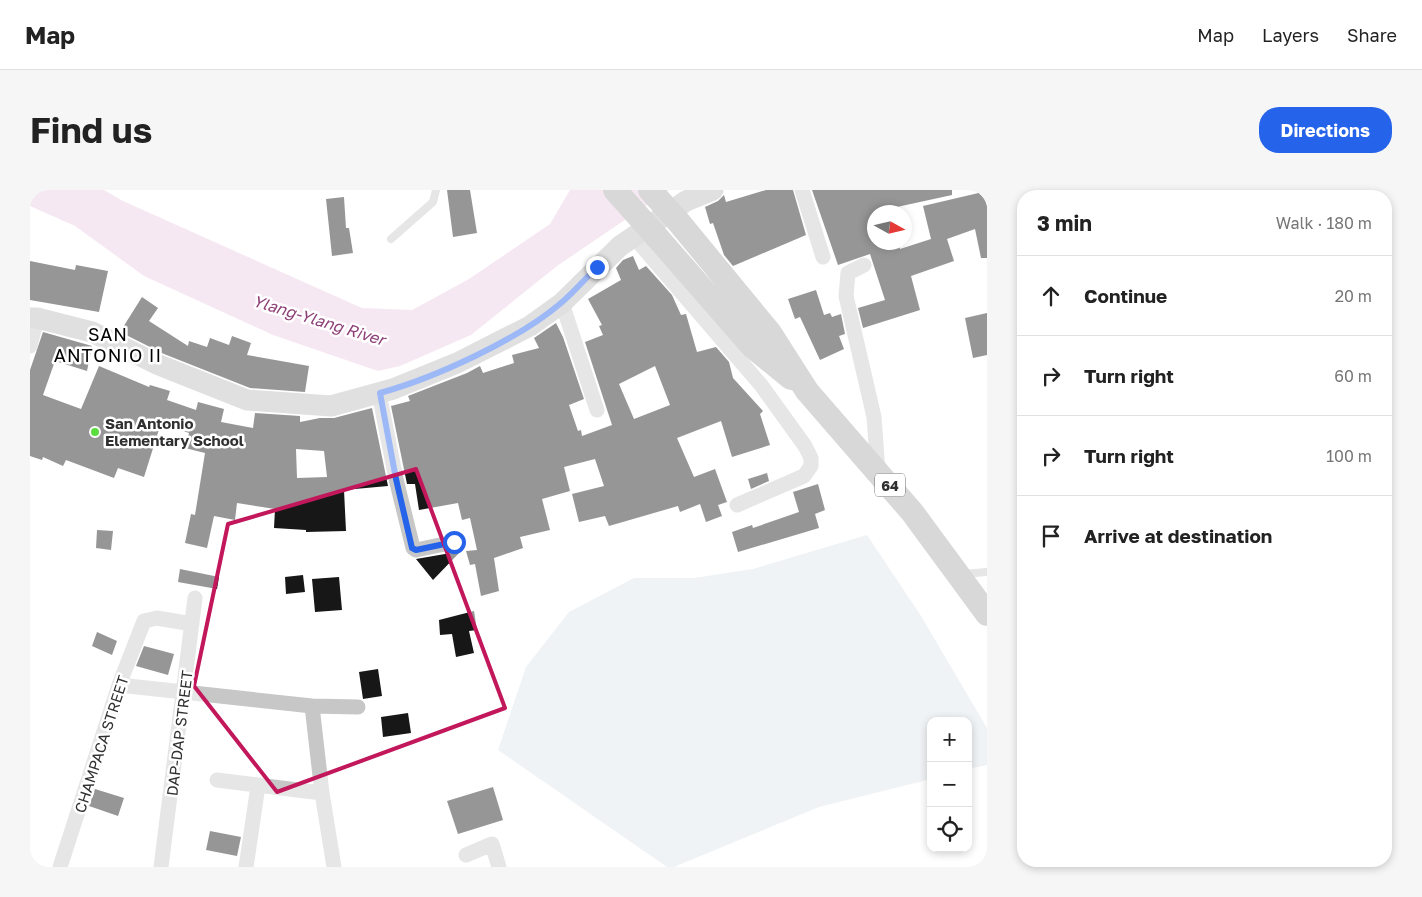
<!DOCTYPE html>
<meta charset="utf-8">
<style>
body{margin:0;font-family:"Golos Text",sans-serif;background:#f6f6f6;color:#222}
.controls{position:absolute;right:15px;bottom:15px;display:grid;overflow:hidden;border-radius:10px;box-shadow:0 2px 8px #0003}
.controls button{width:45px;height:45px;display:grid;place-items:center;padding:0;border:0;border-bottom:1px solid #e0e0e0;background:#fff;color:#222;font:25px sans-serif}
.compass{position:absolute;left:837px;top:15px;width:45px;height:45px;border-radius:50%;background:#fff;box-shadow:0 2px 8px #0003;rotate:98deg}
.stop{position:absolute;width:15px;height:15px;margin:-11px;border:4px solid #2563eb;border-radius:50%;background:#fff}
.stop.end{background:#2563eb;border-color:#fff;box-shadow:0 1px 5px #0008}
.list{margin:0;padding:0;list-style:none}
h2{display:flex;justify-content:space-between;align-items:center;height:65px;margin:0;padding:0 20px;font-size:21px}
h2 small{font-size:16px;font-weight:400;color:#767676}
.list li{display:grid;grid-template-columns:32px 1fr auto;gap:15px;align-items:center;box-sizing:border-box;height:80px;padding:0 20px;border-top:1px solid #e0e0e0}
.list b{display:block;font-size:19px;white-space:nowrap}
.list em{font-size:16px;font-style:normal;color:#767676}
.icon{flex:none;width:28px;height:28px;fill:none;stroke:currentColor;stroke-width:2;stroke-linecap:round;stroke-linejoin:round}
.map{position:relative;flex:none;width:957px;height:677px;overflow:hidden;border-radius:20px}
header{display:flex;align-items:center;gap:30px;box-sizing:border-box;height:70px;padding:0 25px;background:#fff;border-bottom:1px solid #e0e0e0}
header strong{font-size:24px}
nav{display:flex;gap:28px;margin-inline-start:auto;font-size:18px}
.intro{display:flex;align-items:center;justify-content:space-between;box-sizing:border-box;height:120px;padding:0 30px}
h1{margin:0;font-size:35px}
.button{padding:12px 22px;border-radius:20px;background:#2563eb;color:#fff;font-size:18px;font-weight:700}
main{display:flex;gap:30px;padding:0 30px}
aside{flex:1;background:#fff;border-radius:20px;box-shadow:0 2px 8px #0003}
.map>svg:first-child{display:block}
.green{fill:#dce4e9}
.water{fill:#ebcce2}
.building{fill:#171717;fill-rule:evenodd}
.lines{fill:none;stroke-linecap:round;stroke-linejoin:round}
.lane{stroke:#c7c7c7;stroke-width:8}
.street{stroke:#c7c7c7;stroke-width:15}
.secondary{stroke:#bababa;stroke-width:21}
.primary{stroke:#a8a8a8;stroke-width:24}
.primary-bridge{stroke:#a8a8a8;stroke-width:24}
.route{stroke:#2563eb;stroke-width:6}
.marked{fill:none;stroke:#c2185b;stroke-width:4;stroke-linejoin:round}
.poi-dot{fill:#58dd3c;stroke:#fff;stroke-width:2}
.labels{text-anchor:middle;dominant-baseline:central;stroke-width:5;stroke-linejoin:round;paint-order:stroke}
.shield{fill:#fff;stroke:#6e6e6e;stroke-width:1}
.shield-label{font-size:14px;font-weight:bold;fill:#303030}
.poi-label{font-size:15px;font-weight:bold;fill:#303030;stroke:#fff;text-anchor:start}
.street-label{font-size:15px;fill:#303030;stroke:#fff}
.water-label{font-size:16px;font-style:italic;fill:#8e4178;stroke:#fff}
.quarter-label{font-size:18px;letter-spacing:1px;fill:#000;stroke:#fff}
</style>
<header>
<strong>Map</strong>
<nav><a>Map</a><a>Layers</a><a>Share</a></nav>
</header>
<div class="intro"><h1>Find us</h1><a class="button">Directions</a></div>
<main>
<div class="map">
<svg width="957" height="677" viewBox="0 0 957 677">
<rect width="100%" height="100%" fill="#fff"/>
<path class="green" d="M837,345L891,426L957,538V575L938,579V531H901V589L789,617L644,677H637L468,560L496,477L539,422L604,388H664L723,379Z"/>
<path class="water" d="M0,0H74L93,11L332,118L382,120L439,89L520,34L540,0H639L527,76L441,145L370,176L348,181L243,145L114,86L45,36L0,16Z"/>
<path class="building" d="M417,0H440L447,43L423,47Z
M736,0H763L776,45L703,76L694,65L683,33L680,34L675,17L688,11L694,5L696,12Z
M782,0H922V5L844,22V52H869L870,59L901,49L893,16L957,1V68H951L945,39L917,49L924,71L881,86L890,120L833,138L828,118L855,110L840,64L808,75Z
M314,7L316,38H319L323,63L302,66L296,9Z
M603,66L609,80L616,76L642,105L651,125L656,124L667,162L686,157L699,172L703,188L733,221L730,224L740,255L702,267L691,231L647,248L664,287L685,279L697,312L688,315L692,326L676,332L670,314L650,322L648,316L579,336L575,326L549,332L542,304L574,296L565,269L534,277L540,301L512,309L520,340L490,347L493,358L464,368L469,401L451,406L445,374L440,375L436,361L447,360L440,328L432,330L428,313L389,320L385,294H377L361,216L380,211L378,206L437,183L450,176L453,183L484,173L482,165L509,158L504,148L526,133L533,147L554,209L539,215L548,241L551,240L552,246L582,235L555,152L573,145L569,136L572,135L558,109L591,90L586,78L593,70ZM625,176L640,215L604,229L589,194Z
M0,71L45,80L46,75L78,81L69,122L0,110Z
M786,100L794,125L800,123L802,127L811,124L815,144L809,146L814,159L790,170L770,127L765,129L758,109Z
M112,107L128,118L119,131L158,156L159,151L177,157L180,148L199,155L202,146L221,153L217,165L279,176L275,202L220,198L134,164L90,142Z
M957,123V165L943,168L935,128Z
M13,142L62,156L57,181L25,171L13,205L51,219L69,176L119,197L120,195L140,201L137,210L166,220L168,212L194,219L191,232L223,238L225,223L270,226V232L290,228H304L342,218L358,296L314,300L316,341L276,342V340L244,338L245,319L207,313L205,330L184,326L177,358L155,353L161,324L165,325L175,263L155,258L159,243L131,233L114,287L88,278L84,288L36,270L33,276L13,267L12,270L0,266V180ZM266,259L294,261L297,287L267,288Z
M737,283L739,291L721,299L718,289Z
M788,294L795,320L785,324L789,338L708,362L702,342L722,335L723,338L769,322L763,302Z
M67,340L83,341L81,360L66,358Z
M430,362L403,390L386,369L415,364Z
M150,379L189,387L187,399L148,392Z
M273,385L275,402L256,404L255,387Z
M309,387L312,420L285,422L282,389Z
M444,421L447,440L439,441L444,463L426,467L422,444L410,445L409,430Z
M67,442L87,451L82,465L62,456Z
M114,456L144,464L138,485L106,476Z
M348,479L352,506L333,509L329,482Z
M378,523L381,543L353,547L351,527Z
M463,597L473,630L428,644L417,611Z
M65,599L94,608L88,626L59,616Z
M180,641L211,647L207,666L176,660Z"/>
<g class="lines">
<path class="lane" d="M361,49L403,12L406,0
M933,384L957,382"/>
<path class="street" d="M772,0L793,67
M604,47L731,195L775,256L781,268V276L774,286L707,315
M834,75L818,83L816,106L844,227L848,281
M532,113L567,220
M0,156L7,128
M349,203L366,289L383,358L386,360L424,352
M89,495L282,516L328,517
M282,516L292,603L304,677
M187,590L292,603
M436,665L462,654L469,677
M30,677L89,495L114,431L127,428L162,434
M131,677L165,408
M216,677L228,596"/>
<path class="secondary" d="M0,128H7L62,142L129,175L217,210L301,216L363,199L427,173L500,136L532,113L590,56L656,11L683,0"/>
<path class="primary" d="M647,30L740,143L777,201L882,322L957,424
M626,46L723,157L761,188"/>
<path class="primary-bridge" d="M585,0L626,46
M620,0L647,30"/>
</g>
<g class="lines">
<path class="route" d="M424,352L386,360L382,358L366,289L350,203C404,188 488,150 531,113C544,102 555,89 567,77"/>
</g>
<path d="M0 0H957V677H0ZM386,279L475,518L247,602L164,496L198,334Z" fill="#fff" fill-opacity=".55" fill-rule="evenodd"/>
<path class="marked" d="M386,279L475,518L247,602L164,496L198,334Z"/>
<circle class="poi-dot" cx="65" cy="242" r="5"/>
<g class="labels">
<rect class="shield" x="845" y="283.5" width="30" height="23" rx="4"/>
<g class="shield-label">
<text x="860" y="295">64</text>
</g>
<g class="poi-label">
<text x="75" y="233">San Antonio<tspan x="75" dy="17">Elementary School</tspan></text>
</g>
<g class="street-label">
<text transform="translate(149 543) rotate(-83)">DAP-DAP STREET</text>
<text transform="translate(71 554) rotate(-72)">CHAMPACA STREET</text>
</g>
<g class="water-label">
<text transform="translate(289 130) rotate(17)">Ylang-Ylang River</text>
</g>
<g class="quarter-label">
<text x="78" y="144">SAN<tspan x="78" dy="21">ANTONIO II</tspan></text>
</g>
</g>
</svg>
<div class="controls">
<button>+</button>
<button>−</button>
<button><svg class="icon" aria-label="locate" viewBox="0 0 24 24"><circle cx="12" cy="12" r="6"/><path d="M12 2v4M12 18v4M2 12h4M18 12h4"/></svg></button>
</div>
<svg class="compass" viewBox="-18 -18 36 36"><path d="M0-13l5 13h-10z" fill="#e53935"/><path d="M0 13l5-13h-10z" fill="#767676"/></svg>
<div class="stop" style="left:424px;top:352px"></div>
<div class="stop end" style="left:567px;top:77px"></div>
</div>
<aside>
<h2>3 min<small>Walk · 180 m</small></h2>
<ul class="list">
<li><svg class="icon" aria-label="ahead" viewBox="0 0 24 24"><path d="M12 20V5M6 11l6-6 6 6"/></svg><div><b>Continue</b></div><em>20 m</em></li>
<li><svg class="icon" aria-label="right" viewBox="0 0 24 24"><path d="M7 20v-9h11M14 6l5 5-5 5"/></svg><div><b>Turn right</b></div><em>60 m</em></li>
<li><svg class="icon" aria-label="right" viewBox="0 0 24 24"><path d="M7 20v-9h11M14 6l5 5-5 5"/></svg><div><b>Turn right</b></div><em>100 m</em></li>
<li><svg class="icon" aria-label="arrive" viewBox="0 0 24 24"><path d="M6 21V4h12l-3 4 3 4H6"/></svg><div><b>Arrive at destination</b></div></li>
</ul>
</aside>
</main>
